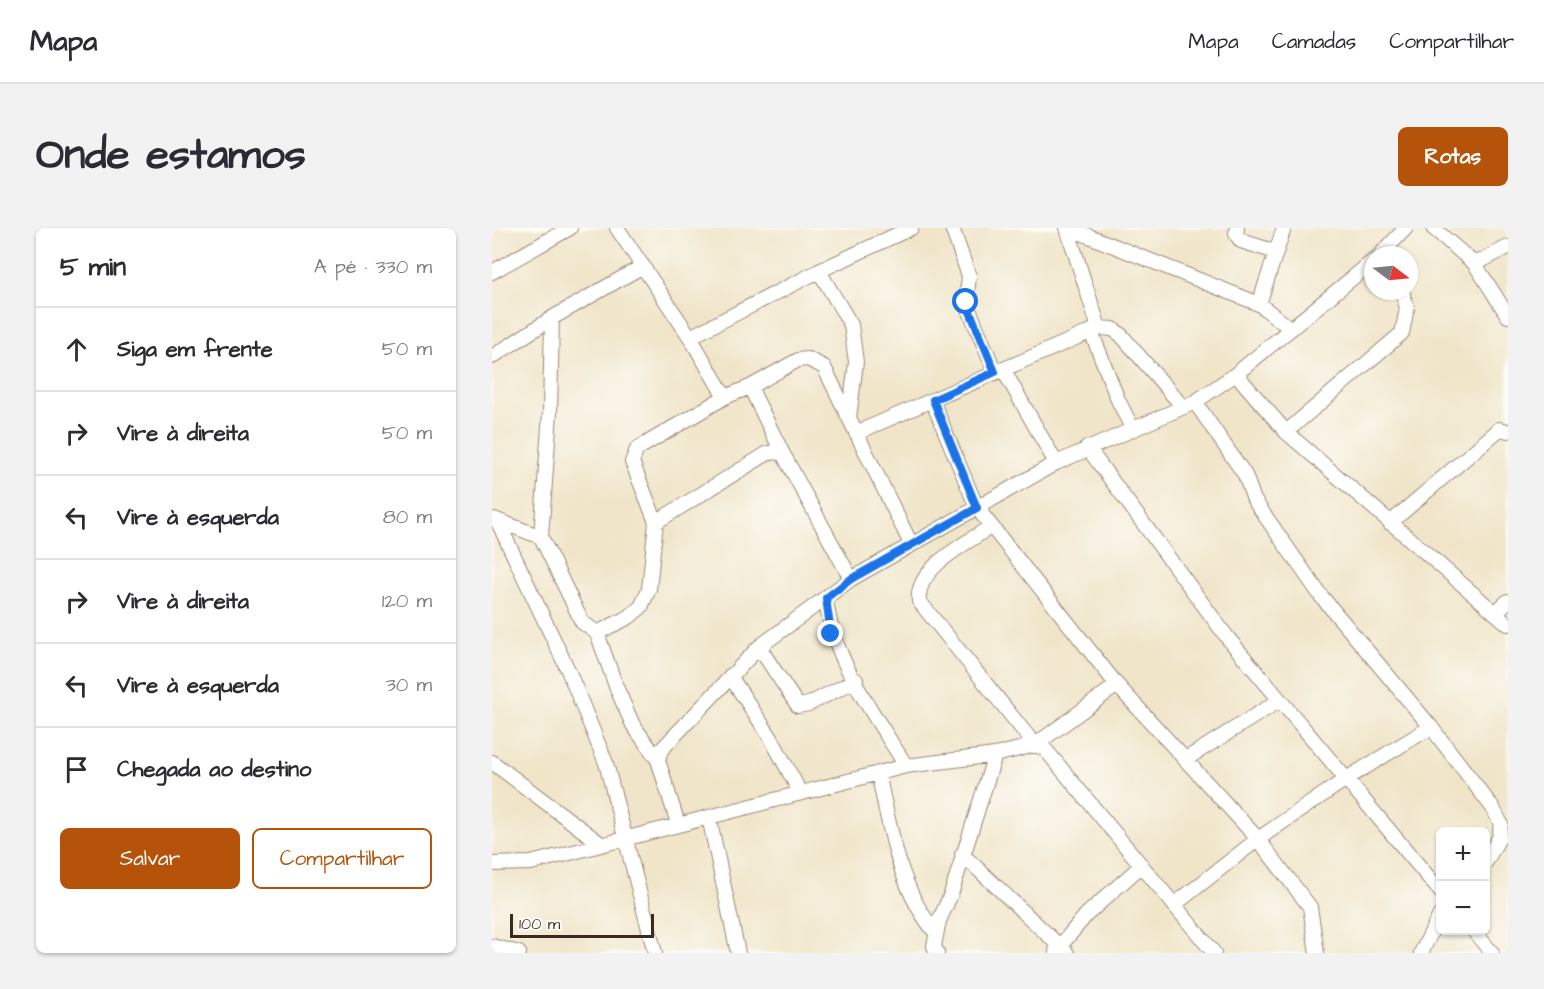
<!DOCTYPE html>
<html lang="pt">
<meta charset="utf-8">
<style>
body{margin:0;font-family:"Architects Daughter",sans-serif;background:#f2f2f3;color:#2b2b33}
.controls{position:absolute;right:18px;bottom:18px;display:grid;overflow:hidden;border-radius:9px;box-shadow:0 2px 4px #0004}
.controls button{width:54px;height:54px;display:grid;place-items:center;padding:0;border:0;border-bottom:2px solid #e1e1e2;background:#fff;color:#2b2b33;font:30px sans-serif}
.compass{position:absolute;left:872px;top:18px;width:54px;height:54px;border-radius:50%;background:#fff;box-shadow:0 2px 4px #0004;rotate:106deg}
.scale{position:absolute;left:18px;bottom:15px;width:144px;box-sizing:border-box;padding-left:6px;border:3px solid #3b2a1e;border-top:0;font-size:16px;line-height:21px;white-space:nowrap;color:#3b2a1e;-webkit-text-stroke:4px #fdfcf7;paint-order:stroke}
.stop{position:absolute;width:18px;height:18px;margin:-14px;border:4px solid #1a73e8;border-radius:50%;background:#fff}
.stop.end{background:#1a73e8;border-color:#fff;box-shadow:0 2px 6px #0008}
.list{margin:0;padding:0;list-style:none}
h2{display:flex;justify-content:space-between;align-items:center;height:78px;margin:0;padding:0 24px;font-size:26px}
h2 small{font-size:20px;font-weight:400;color:#7c7c81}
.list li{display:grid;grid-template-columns:39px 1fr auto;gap:18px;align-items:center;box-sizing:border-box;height:84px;padding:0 24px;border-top:2px solid #e1e1e2}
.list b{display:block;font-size:22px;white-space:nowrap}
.list em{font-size:20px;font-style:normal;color:#7c7c81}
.actions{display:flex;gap:12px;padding:18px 24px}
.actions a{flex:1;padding:14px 0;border:2px solid #b45309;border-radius:9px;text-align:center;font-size:21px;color:#b45309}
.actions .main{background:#b45309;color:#fff}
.icon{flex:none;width:33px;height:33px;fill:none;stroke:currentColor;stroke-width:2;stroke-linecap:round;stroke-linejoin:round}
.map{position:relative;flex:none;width:1016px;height:725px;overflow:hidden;border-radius:9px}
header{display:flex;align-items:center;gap:36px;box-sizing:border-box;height:84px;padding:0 30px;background:#fff;border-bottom:2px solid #e1e1e2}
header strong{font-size:28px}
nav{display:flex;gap:33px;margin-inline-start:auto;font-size:21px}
.intro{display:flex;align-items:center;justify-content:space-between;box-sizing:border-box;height:144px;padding:0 36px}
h1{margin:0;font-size:42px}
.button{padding:15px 27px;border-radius:9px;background:#b45309;color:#fff;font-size:21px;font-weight:700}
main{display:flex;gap:36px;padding:0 36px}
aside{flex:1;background:#fff;border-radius:9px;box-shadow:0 2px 4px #0004}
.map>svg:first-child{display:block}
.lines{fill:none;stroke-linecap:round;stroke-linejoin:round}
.minor-casing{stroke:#968874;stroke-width:16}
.minor{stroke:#fff;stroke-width:14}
.route{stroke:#1a73e8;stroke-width:8}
</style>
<header>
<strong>Mapa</strong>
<nav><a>Mapa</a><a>Camadas</a><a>Compartilhar</a></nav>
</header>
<div class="intro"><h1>Onde estamos</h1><a class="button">Rotas</a></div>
<main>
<aside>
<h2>5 min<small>A pé · 330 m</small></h2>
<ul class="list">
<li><svg class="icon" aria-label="ahead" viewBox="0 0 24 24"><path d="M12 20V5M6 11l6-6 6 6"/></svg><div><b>Siga em frente</b></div><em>50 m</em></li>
<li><svg class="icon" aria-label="right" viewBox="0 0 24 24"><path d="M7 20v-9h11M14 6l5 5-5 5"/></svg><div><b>Vire à direita</b></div><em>50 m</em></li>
<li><svg class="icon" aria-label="left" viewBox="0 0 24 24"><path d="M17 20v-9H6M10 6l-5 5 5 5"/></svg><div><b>Vire à esquerda</b></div><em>80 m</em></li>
<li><svg class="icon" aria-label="right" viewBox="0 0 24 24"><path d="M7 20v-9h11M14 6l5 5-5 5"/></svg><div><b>Vire à direita</b></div><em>120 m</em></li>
<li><svg class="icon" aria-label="left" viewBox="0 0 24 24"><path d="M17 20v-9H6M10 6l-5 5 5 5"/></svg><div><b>Vire à esquerda</b></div><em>30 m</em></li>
<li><svg class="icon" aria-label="arrive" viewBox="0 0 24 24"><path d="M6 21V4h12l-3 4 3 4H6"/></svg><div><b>Chegada ao destino</b></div></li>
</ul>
<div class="actions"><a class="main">Salvar</a><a>Compartilhar</a></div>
</aside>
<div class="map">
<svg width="1016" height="725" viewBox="0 0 1016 725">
<rect width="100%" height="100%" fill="#fdfcf7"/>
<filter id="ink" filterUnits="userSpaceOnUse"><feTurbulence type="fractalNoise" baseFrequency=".0167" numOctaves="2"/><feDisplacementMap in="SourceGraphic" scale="12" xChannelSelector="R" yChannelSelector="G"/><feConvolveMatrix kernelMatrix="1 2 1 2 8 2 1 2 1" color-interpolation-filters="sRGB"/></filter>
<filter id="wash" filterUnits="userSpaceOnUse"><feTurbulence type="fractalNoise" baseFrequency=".008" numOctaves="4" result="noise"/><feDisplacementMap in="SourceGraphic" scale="24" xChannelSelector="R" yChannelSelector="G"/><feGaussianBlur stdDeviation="1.35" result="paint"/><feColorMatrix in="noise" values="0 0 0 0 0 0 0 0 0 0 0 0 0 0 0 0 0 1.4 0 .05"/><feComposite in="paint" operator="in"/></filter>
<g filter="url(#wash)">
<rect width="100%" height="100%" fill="#f0e5c9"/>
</g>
<g filter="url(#ink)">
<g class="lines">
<g class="minor-casing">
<path id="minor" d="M125,0L198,109L233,169
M460,0L477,48L474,74L503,144
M575,0L607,100
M577,0L767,76L799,101
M745,0L744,6L749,13L784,24
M941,0L983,36L1016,88
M888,27L914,0
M983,36L1016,19
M327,43L359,97L364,134L357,190
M0,44L78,0
M767,76L792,0
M60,90L58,185L49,309L90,394L105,405L125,461L141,497L166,532L186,596
M599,103L626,172L640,200
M198,109L327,43L419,0
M0,129L60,90L151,38
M511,141L564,235
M744,146L794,204L1016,396
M258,159L290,224L359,351
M440,172L485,280L625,457L766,611L818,679L825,725
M703,174L753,247L762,272L829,368L939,499L1001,580L1009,596L1007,610L993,635
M794,204L910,105L915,80L910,63
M364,205L607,100L621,101L629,107L691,179
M595,219L735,409L948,663
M2,291L49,309
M6,294L76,442L114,535L163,725
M164,294L276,225L290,224
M898,295L1003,205L1007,201L1016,203
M498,299C474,316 423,340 427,373L543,517L553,521L722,725
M334,370C339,430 383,487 414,538
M1003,385L1016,373
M105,405L137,389L149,379L157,361L164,294L140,234L145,221L233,169L258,159L306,132L316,131L332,139L419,316
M267,419L306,478L317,476L364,452
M238,448L279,510L308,564
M694,531L788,472
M166,532L169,522L267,419L359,351L564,235L703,174L744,146L881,33
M0,534L109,616
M386,545C398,599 407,662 444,705
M217,589L246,725
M470,626L575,725
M0,636L39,635L414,538L503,527L543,517L625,457
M682,677L766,611L854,551L939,499
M981,702L1000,725
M0,718L27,725
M564,723L595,686L650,637
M445,725L442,718L447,693L459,666L503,527
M929,725L948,687"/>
</g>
<use href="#minor" class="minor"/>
</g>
</g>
<g class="lines" filter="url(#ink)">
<path class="route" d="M339,406L334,370L359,351L485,280L441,172L503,144L474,74"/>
</g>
</svg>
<div class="controls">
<button>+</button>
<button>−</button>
</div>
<svg class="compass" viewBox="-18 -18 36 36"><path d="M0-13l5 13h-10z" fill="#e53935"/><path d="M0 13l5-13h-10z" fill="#7c7c81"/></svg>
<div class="scale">100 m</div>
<div class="stop" style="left:474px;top:74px"></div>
<div class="stop end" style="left:339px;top:406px"></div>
</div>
</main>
